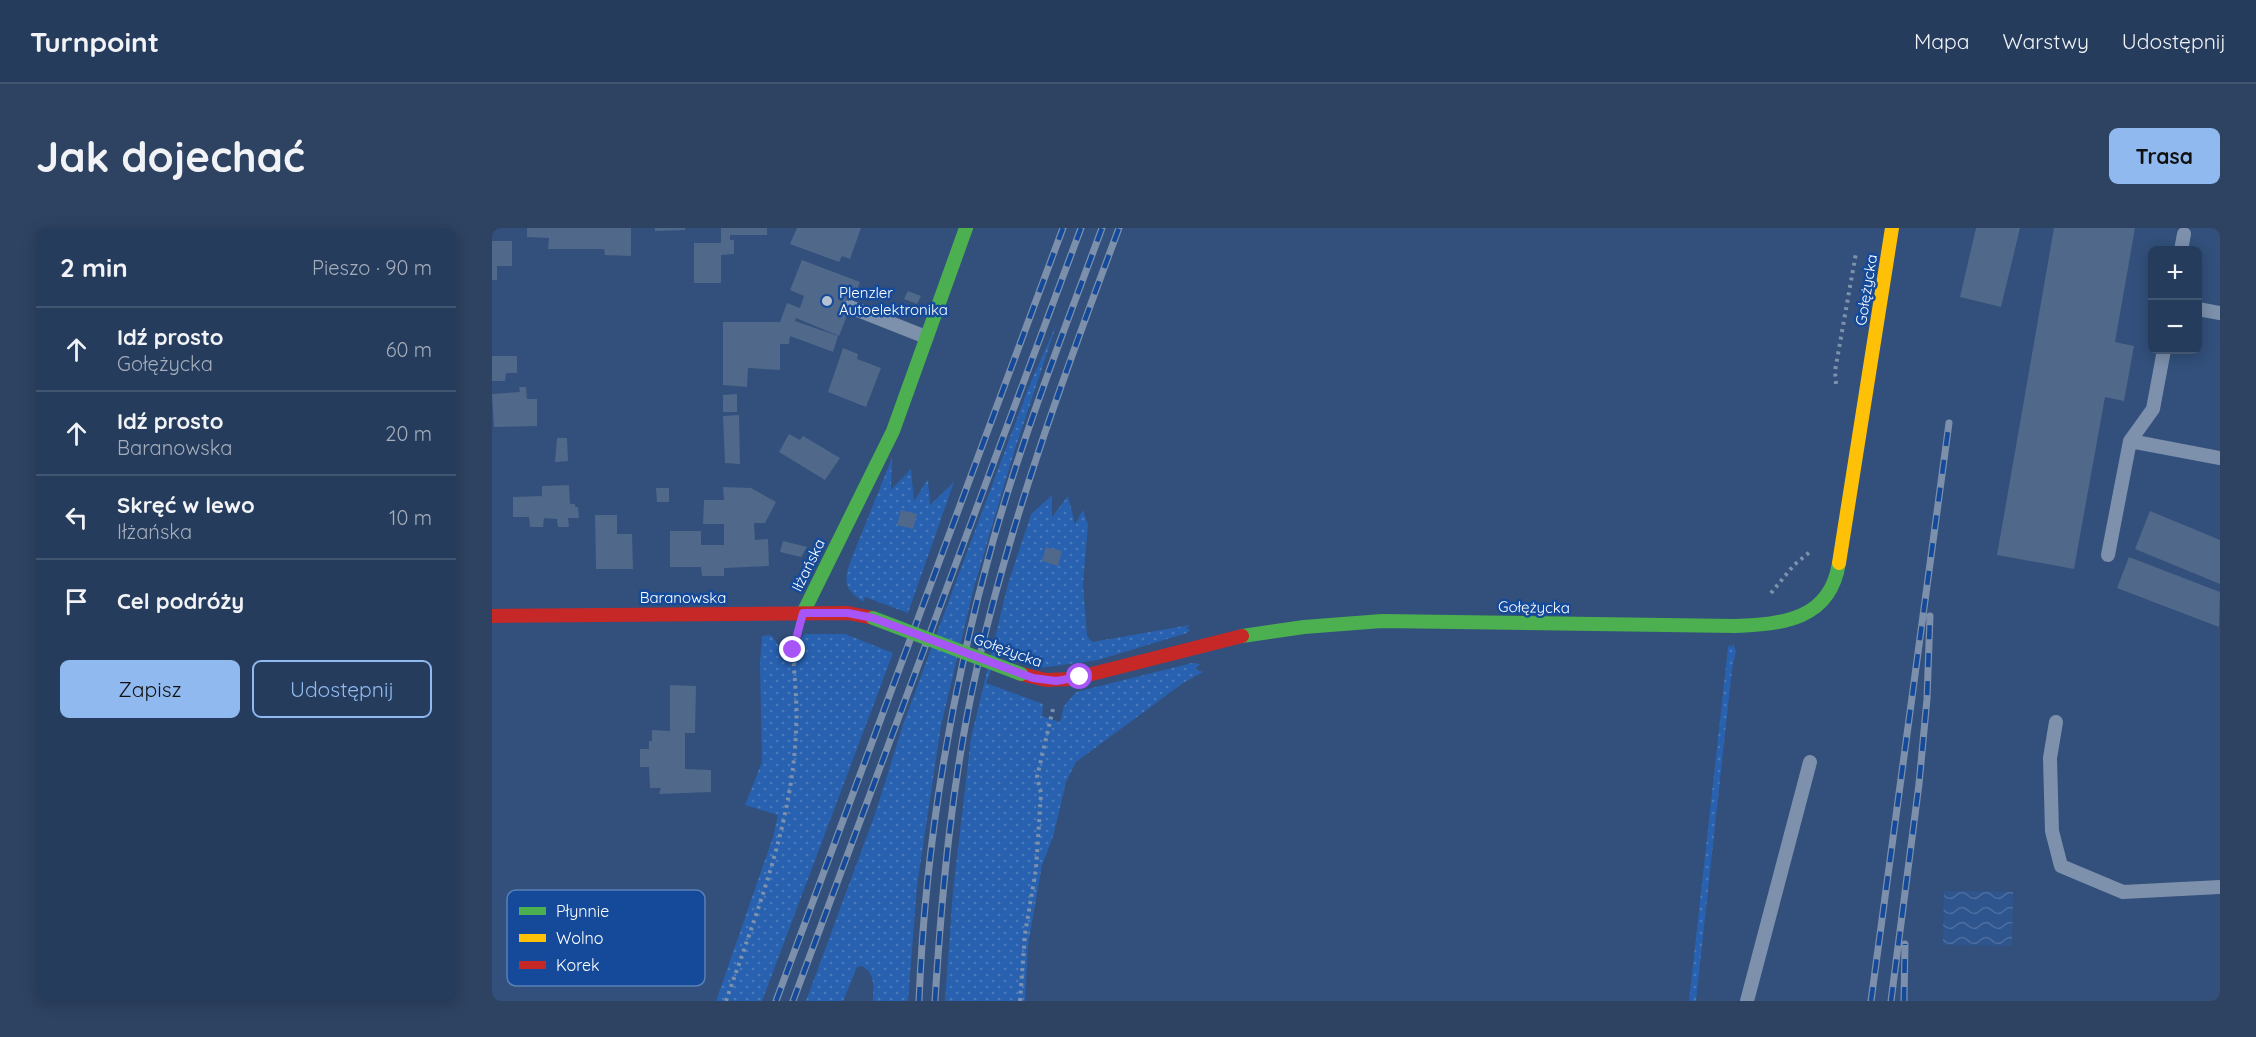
<!DOCTYPE html>
<html lang="pl">
<meta charset="utf-8">
<style>
body{margin:0;font-family:Quicksand,sans-serif;background:#2e4362;color:#f1f3f6}
.controls{position:absolute;right:18px;top:18px;display:grid;overflow:hidden;border-radius:9px;box-shadow:0 3px 15px #0003}
.controls button{width:54px;height:54px;display:grid;place-items:center;padding:0;border:0;border-bottom:2px solid #425672;background:#263c5c;color:#f1f3f6;font:30px sans-serif}
.stop{position:absolute;width:18px;height:18px;margin:-14px;border:4px solid #a855f7;border-radius:50%;background:#fff}
.stop.end{background:#a855f7;border-color:#fff;box-shadow:0 2px 6px #0008}
.list{margin:0;padding:0;list-style:none}
h2{display:flex;justify-content:space-between;align-items:center;height:78px;margin:0;padding:0 24px;font-size:26px}
h2 small{font-size:20px;font-weight:400;color:#a4adbb}
.list li{display:grid;grid-template-columns:39px 1fr auto;gap:18px;align-items:center;box-sizing:border-box;height:84px;padding:0 24px;border-top:2px solid #425672}
.list b{display:block;font-size:22px;white-space:nowrap}
.list p{margin:0;font-size:20px;white-space:nowrap;color:#a4adbb}
.list em{font-size:20px;font-style:normal;color:#a4adbb}
.actions{display:flex;gap:12px;padding:18px 24px}
.actions a{flex:1;padding:14px 0;border:2px solid #90b9f0;border-radius:9px;text-align:center;font-size:21px;color:#90b9f0}
.actions .main{background:#90b9f0;color:#111}
.icon{flex:none;width:33px;height:33px;fill:none;stroke:currentColor;stroke-width:2;stroke-linecap:round;stroke-linejoin:round}
.map{position:relative;flex:none;width:1728px;height:773px;overflow:hidden;border-radius:9px}
header{display:flex;align-items:center;gap:36px;box-sizing:border-box;height:84px;padding:0 30px;background:#263c5c;border-bottom:2px solid #425672}
header strong{font-size:28px}
nav{display:flex;gap:33px;margin-inline-start:auto;font-size:21px}
.intro{display:flex;align-items:center;justify-content:space-between;box-sizing:border-box;height:144px;padding:0 36px}
h1{margin:0;font-size:42px}
.button{padding:15px 27px;border-radius:9px;background:#90b9f0;color:#111;font-size:21px;font-weight:700}
main{display:flex;gap:36px;padding:0 36px}
aside{flex:1;background:#263c5c;border-radius:9px;box-shadow:0 3px 15px #0003}
.map>svg:first-child{display:block}
.grass{fill:url(#grass-dots)}
.water{fill:url(#water-waves)}
.building{fill:#50688a}
.lines{fill:none;stroke-linecap:round;stroke-linejoin:round}
.path{stroke:#7d91ad;stroke-width:4;stroke-dasharray:3 4.5;stroke-linecap:butt}
.lane{stroke:#7d91ad;stroke-width:14}
.fast{stroke:#4caf50;stroke-width:14}
.slow{stroke:#ffc107;stroke-width:14}
.jam{stroke:#c62828;stroke-width:14}
.rail-casing{stroke:#7d90ab;stroke-width:7}
.rail{stroke:#144a99;stroke-width:4.5;stroke-dasharray:14;stroke-linecap:butt}
.fast-bridge{stroke:#4caf50;stroke-width:14}
.route{stroke:#a855f7;stroke-width:8}
.poi-dot{fill:#b7c2d1;stroke:#144a99;stroke-width:2}
.labels{text-anchor:middle;dominant-baseline:central;stroke-width:5;stroke-linejoin:round;paint-order:stroke}
.street-label{font-size:15px;fill:#fff;stroke:#144a99}
.poi-label{font-size:15px;fill:#fff;stroke:#144a99;text-anchor:start}
.key{fill:#144a99;stroke:#5a80b8;stroke-width:1.5}
.key-label{font-size:16px;fill:#fff}
</style>
<header>
<strong>Turnpoint</strong>
<nav><a>Mapa</a><a>Warstwy</a><a>Udostępnij</a></nav>
</header>
<div class="intro"><h1>Jak dojechać</h1><a class="button">Trasa</a></div>
<main>
<aside>
<h2>2 min<small>Pieszo · 90 m</small></h2>
<ul class="list">
<li><svg class="icon" aria-label="ahead" viewBox="0 0 24 24"><path d="M12 20V5M6 11l6-6 6 6"/></svg><div><b>Idź prosto</b><p>Gołężycka</p></div><em>60 m</em></li>
<li><svg class="icon" aria-label="ahead" viewBox="0 0 24 24"><path d="M12 20V5M6 11l6-6 6 6"/></svg><div><b>Idź prosto</b><p>Baranowska</p></div><em>20 m</em></li>
<li><svg class="icon" aria-label="left" viewBox="0 0 24 24"><path d="M17 20v-9H6M10 6l-5 5 5 5"/></svg><div><b>Skręć w lewo</b><p>Iłżańska</p></div><em>10 m</em></li>
<li><svg class="icon" aria-label="arrive" viewBox="0 0 24 24"><path d="M6 21V4h12l-3 4 3 4H6"/></svg><div><b>Cel podróży</b></div></li>
</ul>
<div class="actions"><a class="main">Zapisz</a><a>Udostępnij</a></div>
</aside>
<div class="map">
<svg width="1728" height="773" viewBox="0 0 1728 773">
<defs>
<pattern id="grass-dots" width="8" height="8" patternUnits="userSpaceOnUse" patternTransform="scale(1.5)"><rect width="8" height="8" fill="#2861af"/><path d="M2 2h.1M6 6h.1" fill="none" stroke="#4879bb" stroke-width="1.8" stroke-linecap="round"/></pattern>
<pattern id="water-waves" width="16" height="10" patternUnits="userSpaceOnUse" patternTransform="scale(1.5)"><rect width="16" height="10" fill="#2e558e"/><path d="M0 5q4-4 8 0t8 0" fill="none" stroke="#4d6e9f"/></pattern>
</defs>
<rect width="100%" height="100%" fill="#32507b"/>
<path class="grass" d="M565,95L522,224L482,359L449,498L425,658L416,773H381C381,758 384,746 370,738L365,739L351,773H314L383,586L411,497L462,359L538,156Z
M400,230L399,262L419,241L422,273L436,251L438,277L462,254L416,385L373,369L371,374C352,360 351,353 359,332Z
M560,267V289L576,268L583,296L591,282L596,297L591,356L595,408L600,414L698,397L694,400L698,402L695,405L606,432L548,440L551,431L509,416L494,455L551,476L550,488L568,494L572,478L584,464L700,435L708,436L703,441L711,444L691,455L584,534L574,554L561,609L550,637L536,717L533,773H453L461,663L479,510L516,356L539,286Z
M313,406H353L401,425L270,773H224L281,609L286,587L253,577L270,534L268,435L270,408L279,407L287,418L289,425L307,423L309,411Z
M1238,416L1239,420L1241,416L1244,423L1240,441L1204,773H1197L1236,420Z"/>
<path class="water" d="M1452,663L1521,664L1520,718L1451,717Z"/>
<path class="building" d="M35,0H139V28L113,27L112,21H56L57,10L35,9Z
M163,0H193V2L163,3Z
M229,0H275V7H238V12H242V26L229,27V55H202V15H229Z
M305,0H369L358,31L350,28L347,34L298,16Z
M1484,0H1528L1509,79L1468,69Z
M1562,0H1643L1623,114L1642,118L1632,173L1613,169L1582,341L1505,327Z
M0,13H20V38H5V52H0Z
M310,32L368,54L347,108L304,90L303,93L346,108L341,124L298,108L297,116H288V142L256,140L255,159L231,157V94H288L295,75L308,80L312,68L298,62Z
M416,63L429,68L425,76L412,71Z
M351,120L366,126L365,131L389,140L374,179L336,164Z
M0,128H25V145H14L13,153H0Z
M27,159H34L35,171H45V198L2,199L0,166L28,164Z
M245,166V184H231V167Z
M247,187L248,236L233,235L231,188Z
M297,206L308,212L311,208L348,230L333,252L287,224Z
M65,210H75L76,233L63,234Z
M77,257L78,276H83V279H86L87,290H76L77,299H66L65,291L52,290L51,299H38L37,289H21V269L50,268V258Z
M231,259L259,260L284,274L273,295H262L263,312L276,311L277,338L232,340V348H210L209,339H178V303H209V317H232V296H211L212,272H232Z
M164,260H177V274H165Z
M409,282L425,286L421,301L405,297Z
M1658,283L1728,312V356L1643,321Z
M103,287H125V306H140L141,341H104Z
M291,313L315,319L309,329L288,324Z
M554,319L570,323L566,338L550,333Z
M1637,329L1728,364L1727,399L1625,360Z
M178,457L204,458L203,505H193V541L219,542V564L167,566L169,560H158L157,539H148V521H157V513H160V502L178,503Z"/>
<g class="lines">
<path class="path" d="M1344,156L1343,143L1364,25
M1279,365L1302,337L1319,323
M234,773C264,686 300,597 304,504C306,477 302,449 301,422L303,415
M528,773L533,706L544,641L549,565L545,549L561,481"/>
<path class="lane" d="M1689,22L1692,6
M358,79L434,109
M1706,81L1728,85
M1638,213L1728,230
M1616,327L1638,213L1661,181L1672,122
M1564,494L1558,530L1560,603L1569,638L1631,664L1728,659
M1255,773L1318,534"/>
<path class="fast" d="M311,385L401,203L474,0
M750,408L812,399L890,393L1243,398C1291,396 1338,392 1347,335"/>
<path class="slow" d="M1347,335L1400,0"/>
<path class="jam" d="M0,388L356,385L381,390
M529,446L554,452L580,451L750,408"/>
<g class="rail-casing">
<path id="rail" d="M284,773L571,0
M301,773L589,0
M427,773C433,617 459,463 501,313C531,207 572,103 610,0
M443,773C450,661 460,550 485,440C519,289 573,145 627,0
M1379,773L1457,195
M1399,773L1427,556L1435,471L1438,388
M1412,773L1413,716"/>
</g>
<use href="#rail" class="rail"/>
<path class="fast-bridge" d="M381,390L529,446"/>
</g>
<g class="lines">
<path class="route" d="M301,422L311,385H356L381,390L541,450L564,453L588,449"/>
</g>
<circle class="poi-dot" cx="335" cy="73" r="6"/>
<g class="labels">
<g class="street-label">
<text transform="translate(1374 62) rotate(-81)">Gołężycka</text>
<text transform="translate(316 337) rotate(-64)">Iłżańska</text>
<text x="191" y="369">Baranowska</text>
<text transform="translate(1042 379) rotate(1)">Gołężycka</text>
<text transform="translate(516 422) rotate(20)">Gołężycka</text>
</g>
<g class="poi-label">
<text x="347" y="64">Plenzler<tspan x="347" dy="17">Autoelektronika</tspan></text>
</g>
</g>
<rect x="15" y="662" width="198" height="96" rx="9" class="key"/>
<rect x="27" y="679" width="27" height="8" fill="#4caf50"/>
<rect x="27" y="706" width="27" height="8" fill="#ffc107"/>
<rect x="27" y="733" width="27" height="8" fill="#c62828"/>
<g class="key-label">
<text x="64" y="689">Płynnie</text>
<text x="64" y="716">Wolno</text>
<text x="64" y="743">Korek</text>
</g>
</svg>
<div class="controls">
<button>+</button>
<button>−</button>
</div>
<div class="stop" style="left:588px;top:449px"></div>
<div class="stop end" style="left:301px;top:422px"></div>
</div>
</main>
